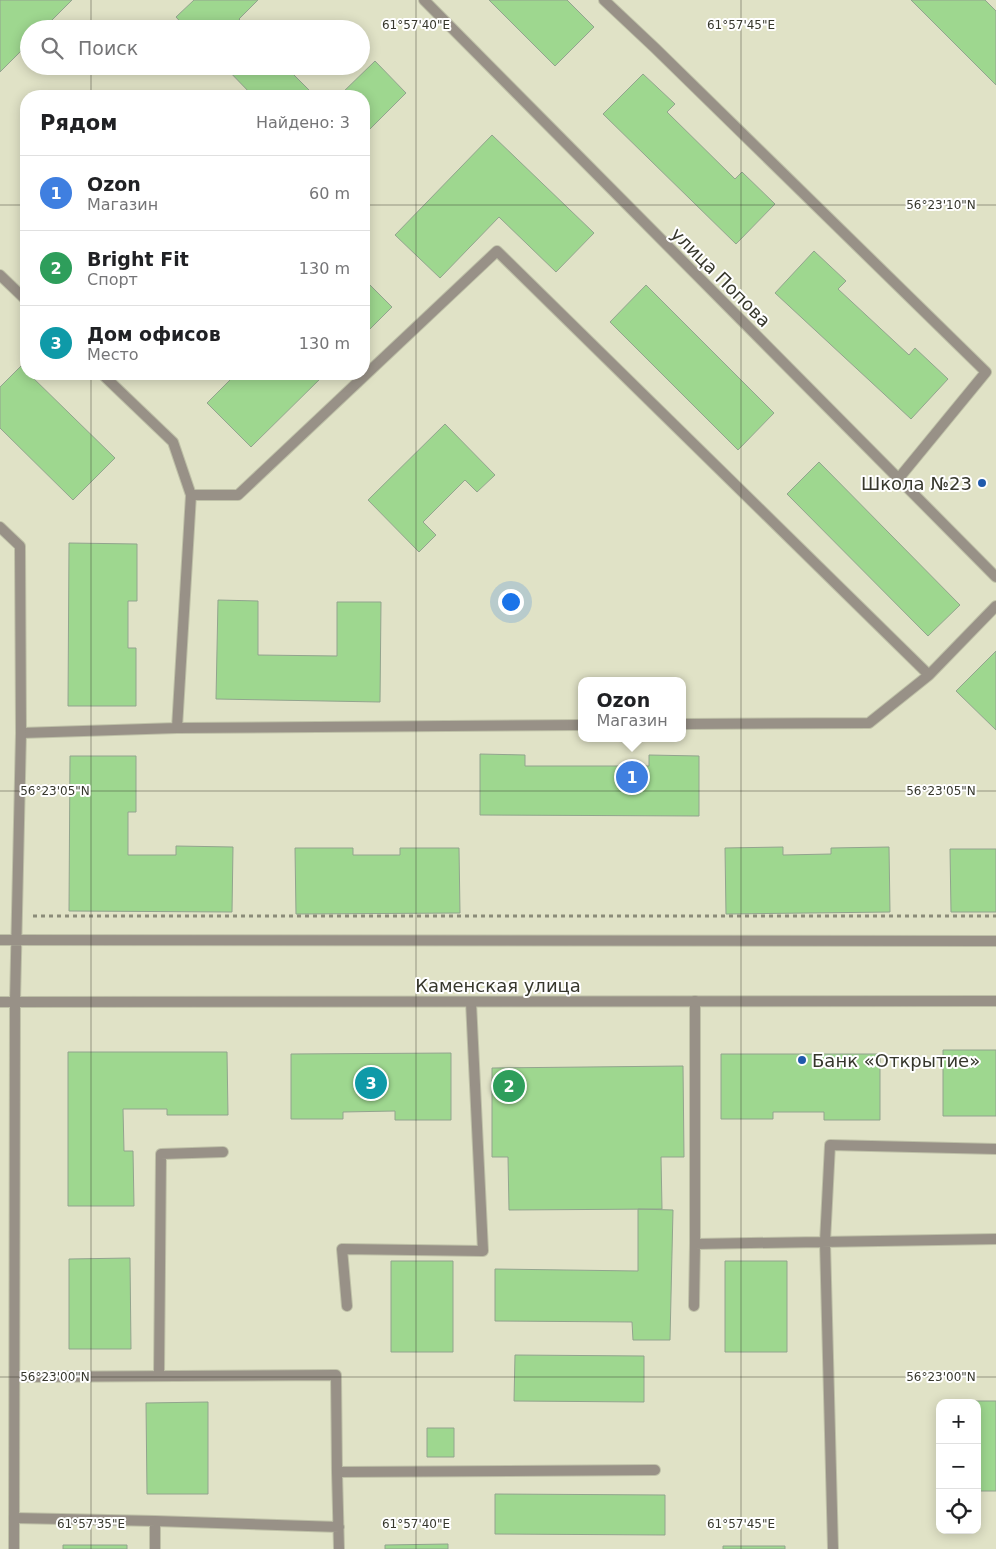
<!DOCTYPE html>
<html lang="ru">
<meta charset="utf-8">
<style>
body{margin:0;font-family:"DejaVu Sans",sans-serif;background:#f6f6f6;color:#202124}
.controls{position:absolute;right:15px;bottom:15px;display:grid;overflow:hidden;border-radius:10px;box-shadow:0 2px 12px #0003}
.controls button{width:45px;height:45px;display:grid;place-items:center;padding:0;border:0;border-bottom:1px solid #e0e0e0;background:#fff;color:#202124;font:25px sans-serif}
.you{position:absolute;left:510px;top:601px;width:18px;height:18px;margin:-12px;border:4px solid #fff;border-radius:50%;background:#1a73e8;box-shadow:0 0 0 8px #1a73e833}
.badge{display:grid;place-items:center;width:32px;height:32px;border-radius:50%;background:#7c3aed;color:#fff;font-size:16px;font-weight:700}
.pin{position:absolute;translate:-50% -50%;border:2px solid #fff;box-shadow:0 1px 5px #0006}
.popup{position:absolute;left:578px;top:677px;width:108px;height:65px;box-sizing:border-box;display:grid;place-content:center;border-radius:10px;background:#fff;filter:drop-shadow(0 1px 4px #0005);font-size:16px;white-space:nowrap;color:#757577}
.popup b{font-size:19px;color:#202124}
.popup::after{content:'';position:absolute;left:50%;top:100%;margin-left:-10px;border:10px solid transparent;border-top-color:#fff}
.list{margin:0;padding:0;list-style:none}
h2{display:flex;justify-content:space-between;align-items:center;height:65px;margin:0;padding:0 20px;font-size:21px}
h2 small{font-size:16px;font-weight:400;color:#757577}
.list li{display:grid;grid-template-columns:32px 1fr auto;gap:15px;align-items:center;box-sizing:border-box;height:75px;padding:0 20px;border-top:1px solid #e0e0e0}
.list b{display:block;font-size:19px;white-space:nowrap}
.list p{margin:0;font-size:16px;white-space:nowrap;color:#757577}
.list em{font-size:16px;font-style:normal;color:#757577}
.icon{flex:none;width:28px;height:28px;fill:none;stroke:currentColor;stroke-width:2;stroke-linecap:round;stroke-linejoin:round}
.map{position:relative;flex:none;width:996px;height:1549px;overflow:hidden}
.search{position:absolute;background:#fff;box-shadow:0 2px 12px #0003;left:20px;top:20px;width:350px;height:55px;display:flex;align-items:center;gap:12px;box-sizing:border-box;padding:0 18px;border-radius:28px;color:#757577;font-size:19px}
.panel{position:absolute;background:#fff;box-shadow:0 2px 12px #0003;left:20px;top:90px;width:350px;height:290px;border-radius:20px}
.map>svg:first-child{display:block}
.building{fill:#9ed78f;stroke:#92a48e}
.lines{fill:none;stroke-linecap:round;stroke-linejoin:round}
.service-casing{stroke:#bec0a7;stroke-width:12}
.minor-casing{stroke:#bec0a7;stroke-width:12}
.path{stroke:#8b8c79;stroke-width:3;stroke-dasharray:4 4;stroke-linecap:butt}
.service{stroke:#989187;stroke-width:10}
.minor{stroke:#989187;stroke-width:10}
.ticks{fill:none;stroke:#36372c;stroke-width:1;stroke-opacity:0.45}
.poi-dot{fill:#205aac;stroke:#fff;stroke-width:2}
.labels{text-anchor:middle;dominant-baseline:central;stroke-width:4;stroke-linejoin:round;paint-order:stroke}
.street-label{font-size:18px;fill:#36372c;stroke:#fff}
.poi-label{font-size:18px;fill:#36372c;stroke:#fff;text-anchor:end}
.ticks-label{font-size:12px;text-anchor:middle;fill:#36372c;stroke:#fff;stroke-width:4;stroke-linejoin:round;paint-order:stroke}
</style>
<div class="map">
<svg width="996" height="1549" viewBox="0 0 996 1549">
<rect width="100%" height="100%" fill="#e0e2c6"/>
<path class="building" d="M0,0H72L43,29H29V43L0,72Z
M194,0H258L239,19L248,29H187L176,17Z
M489,0H567L594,27L555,66Z
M911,0H985L996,11V85Z
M375,61L406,93L364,135V96H339Z
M224,66H285L315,96H253Z
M643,74L675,104L667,112L735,179L742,172L775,204L736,244L603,114Z
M492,135L594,233L556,272L499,217L440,278L395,235Z
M814,251L846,281L838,289L909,355L915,348L948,379L911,419L775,293Z
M364,279L392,307L364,335Z
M646,285L774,413L738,450L610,322Z
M21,366L26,371V374H29L115,458L73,500L0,428V387Z
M236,374H325L251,447L207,403Z
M445,424L495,475L477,492L465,480L423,522L436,535L419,552L368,500Z
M819,462L960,605L928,636L787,494Z
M69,543L137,544V601H128V648H136V706H68Z
M218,600L258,601V655L337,656V602H381L380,702L216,699Z
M996,651V730L956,691Z
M480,754L525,755V766H649V755L699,756V816L480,815Z
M70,756H136V812H128V855H176V846L233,847L232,912L69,911Z
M783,847V855L831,854V848L889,847L890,912L726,914L725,848Z
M295,848H353V855H400V848H459L460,913L296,914Z
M950,849H996V912H951Z
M943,1050H996V1116H943Z
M68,1052H227L228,1115H167V1109H123L124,1151H133L134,1206H68Z
M451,1053V1120H395V1111L343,1112V1119H291V1054Z
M721,1054H880V1120H824V1112H773V1119H721Z
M683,1066L684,1157H661L662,1209L509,1210L508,1157H492V1068Z
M638,1209L673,1210L670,1340H633L632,1322L495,1321V1269L638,1271Z
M130,1258L131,1349H69V1259Z
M391,1261H453V1352H391Z
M725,1261H787V1352H725Z
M515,1355L644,1356V1402L514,1401Z
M967,1401H996V1491H977V1403H967Z
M208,1402V1494H147L146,1403Z
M427,1428H454V1457H427Z
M495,1494L665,1495V1535L495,1534Z
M448,1544V1549H385V1545Z
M63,1545H127V1549H63Z
M723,1546H785V1549H723Z"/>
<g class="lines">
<g class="service-casing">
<path id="service" d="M604,0L655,48L986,372L899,478
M0,275L26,300
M102,374L173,442L191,495L177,728
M191,495H238L497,251L929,675
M682,724L869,723L929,675L996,606
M21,733L177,728L582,725
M695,1001V1244L996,1239
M347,1306L342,1249L483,1251L471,1002
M694,1306L695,1244
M159,1376L161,1154L223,1152
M15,1377L336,1375L337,1472L339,1549
M337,1472L655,1470
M14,1518L155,1521L339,1527
M155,1521V1549
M833,1549L825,1242L830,1145L996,1149"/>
</g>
<g class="minor-casing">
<path id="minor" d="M424,0L996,577
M0,527L20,546L21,733L15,1002L14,1549
M0,940L996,941
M0,1002L996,1001"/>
</g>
<path class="path" d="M33,916H996"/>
<use href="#service" class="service"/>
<use href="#minor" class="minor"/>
</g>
<path class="ticks" d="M91,0V29M416,0V1549M741,0V1549M91,66V96M0,205H26M364,205H996M91,374V1549M0,791H996M0,1377H996"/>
<g class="poi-dot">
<circle cx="982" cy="483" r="5"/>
<circle cx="802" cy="1060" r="5"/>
</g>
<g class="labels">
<g class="street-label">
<text transform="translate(721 277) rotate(45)">улица Попова</text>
<text x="498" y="985">Каменская улица</text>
</g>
<g class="poi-label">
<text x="972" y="483">Школа №23</text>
<text x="812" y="1060" text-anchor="start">Банк «Открытие»</text>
</g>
</g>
<g class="ticks-label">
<text x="416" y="29">61°57'40"E</text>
<text x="741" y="29">61°57'45"E</text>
<text x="941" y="209">56°23'10"N</text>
<text x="55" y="795">56°23'05"N</text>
<text x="941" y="795">56°23'05"N</text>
<text x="55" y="1381">56°23'00"N</text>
<text x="941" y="1381">56°23'00"N</text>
<text x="91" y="1528">61°57'35"E</text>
<text x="416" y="1528">61°57'40"E</text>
<text x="741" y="1528">61°57'45"E</text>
</g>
</svg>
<div class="controls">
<button>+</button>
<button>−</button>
<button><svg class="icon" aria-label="locate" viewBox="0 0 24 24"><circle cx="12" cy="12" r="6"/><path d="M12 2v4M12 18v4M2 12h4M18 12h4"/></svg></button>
</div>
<div class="you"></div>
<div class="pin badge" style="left:632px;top:777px;background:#3f7fe0">1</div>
<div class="popup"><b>Ozon</b>Магазин</div>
<div class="pin badge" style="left:509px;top:1086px;background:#2e9e5b">2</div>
<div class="pin badge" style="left:371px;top:1083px;background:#0f9aa8">3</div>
<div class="search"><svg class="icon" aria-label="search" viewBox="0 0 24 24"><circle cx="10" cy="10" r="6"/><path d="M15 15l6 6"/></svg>Поиск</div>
<section class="panel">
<h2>Рядом<small>Найдено: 3</small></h2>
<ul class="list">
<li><span class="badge" style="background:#3f7fe0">1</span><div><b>Ozon</b><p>Магазин</p></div><em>60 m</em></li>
<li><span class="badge" style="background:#2e9e5b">2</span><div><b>Bright Fit</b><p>Спорт</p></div><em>130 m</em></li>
<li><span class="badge" style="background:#0f9aa8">3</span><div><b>Дом офисов</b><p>Место</p></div><em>130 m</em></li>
</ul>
</section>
</div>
